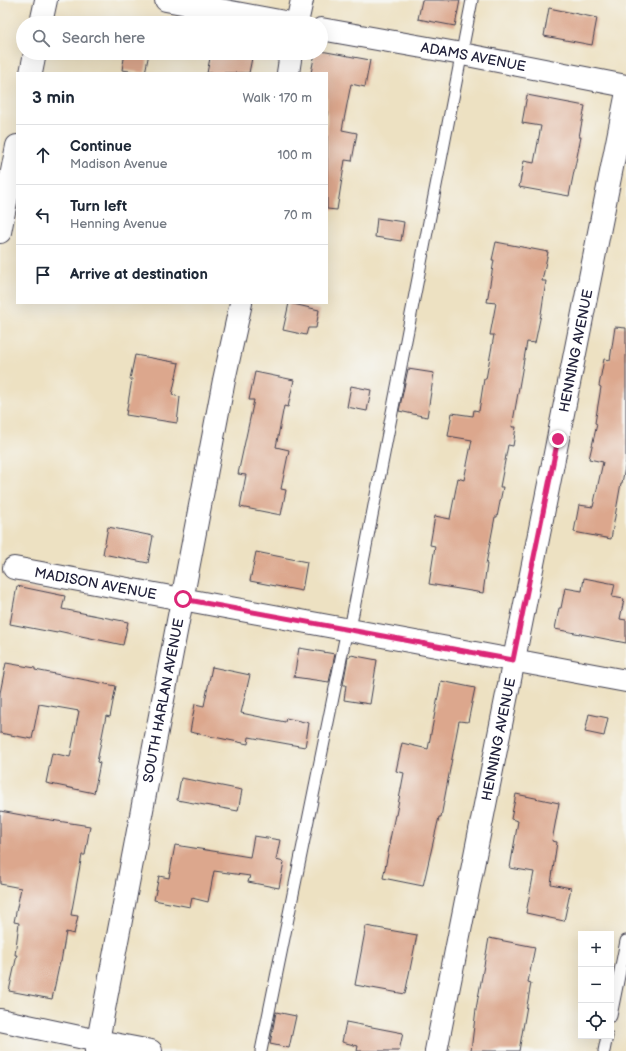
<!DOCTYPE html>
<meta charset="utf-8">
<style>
body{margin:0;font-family:"Balsamiq Sans",sans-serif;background:#f2f2f3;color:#1f2937}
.controls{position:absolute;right:12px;bottom:12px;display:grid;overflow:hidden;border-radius:0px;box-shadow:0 4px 16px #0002}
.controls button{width:36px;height:36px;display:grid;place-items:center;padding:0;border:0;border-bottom:1px solid #e0e1e3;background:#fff;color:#1f2937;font:20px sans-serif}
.stop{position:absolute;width:12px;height:12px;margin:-9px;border:3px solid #db2777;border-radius:50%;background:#fff}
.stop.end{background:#db2777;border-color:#fff;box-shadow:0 1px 4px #0008}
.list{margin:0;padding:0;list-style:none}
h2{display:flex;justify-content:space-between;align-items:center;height:52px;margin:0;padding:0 16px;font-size:17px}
h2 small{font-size:13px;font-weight:400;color:#747a83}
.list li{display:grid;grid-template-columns:26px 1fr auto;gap:12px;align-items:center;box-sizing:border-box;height:60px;padding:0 16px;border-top:1px solid #e0e1e3}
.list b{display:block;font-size:15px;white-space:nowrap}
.list p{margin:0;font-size:13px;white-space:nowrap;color:#747a83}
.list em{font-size:13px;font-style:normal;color:#747a83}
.icon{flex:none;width:22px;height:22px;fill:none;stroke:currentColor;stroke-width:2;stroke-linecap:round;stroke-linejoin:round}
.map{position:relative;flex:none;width:626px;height:1051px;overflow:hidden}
.search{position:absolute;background:#fff;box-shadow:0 4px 16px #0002;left:16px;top:16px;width:312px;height:44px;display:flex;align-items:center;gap:10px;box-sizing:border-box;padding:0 14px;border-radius:22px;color:#747a83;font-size:15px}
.panel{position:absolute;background:#fff;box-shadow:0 4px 16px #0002;left:16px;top:72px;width:312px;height:232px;border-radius:0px}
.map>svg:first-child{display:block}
.building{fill:#dca78d}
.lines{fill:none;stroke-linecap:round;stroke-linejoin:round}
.service-casing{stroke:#403f4f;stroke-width:13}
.minor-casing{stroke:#403f4f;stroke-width:24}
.trunk-casing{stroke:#403f4f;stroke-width:24}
.service{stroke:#fff;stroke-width:11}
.minor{stroke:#fff;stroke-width:22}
.trunk{stroke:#fff;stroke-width:22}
.route{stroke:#db2777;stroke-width:5}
.labels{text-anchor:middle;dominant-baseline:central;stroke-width:3;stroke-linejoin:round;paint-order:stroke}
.street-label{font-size:14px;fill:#22223b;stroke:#f6f6f2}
</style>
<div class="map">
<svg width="626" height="1051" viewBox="0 0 626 1051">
<rect width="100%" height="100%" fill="#f6f6f2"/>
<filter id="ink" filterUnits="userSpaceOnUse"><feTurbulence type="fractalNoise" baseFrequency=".025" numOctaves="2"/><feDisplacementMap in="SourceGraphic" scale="8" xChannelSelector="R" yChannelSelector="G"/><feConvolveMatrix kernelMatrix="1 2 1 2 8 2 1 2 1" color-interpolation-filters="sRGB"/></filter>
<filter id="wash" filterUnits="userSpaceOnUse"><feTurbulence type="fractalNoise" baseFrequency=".012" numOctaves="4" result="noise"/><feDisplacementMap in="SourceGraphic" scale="16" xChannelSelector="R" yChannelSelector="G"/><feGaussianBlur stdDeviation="0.9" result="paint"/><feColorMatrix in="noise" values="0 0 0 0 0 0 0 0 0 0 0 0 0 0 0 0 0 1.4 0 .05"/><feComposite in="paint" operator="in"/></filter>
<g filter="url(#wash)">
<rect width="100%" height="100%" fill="#ede1c2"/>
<g id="blocks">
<path class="building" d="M422,0H460L455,26L418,19Z
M549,8L597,18L592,45L544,36Z
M321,51L370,60L365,87L351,84L342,130L357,133L352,161L345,160L337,210L327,209V73H311L315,53H321Z
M125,53H149L145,73L122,70Z
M211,53H253L249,73H207Z
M527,95L585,106L579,137H581L569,196L519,187L524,161L534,163L541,126L522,123Z
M377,218L404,222L401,241L375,237Z
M496,242L548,252L542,281H546L541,314L535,343L527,342L512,427H516L513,446L508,445L500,487H503L497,517H495L486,564H487L483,593L429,584L435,546L430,545L435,516L450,519L458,478L464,480L472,440L448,436L452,413L473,416L474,410L479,411L484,379H486L494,335H490L496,303L487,302L494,260H492Z
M289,303L319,310L316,328H308L306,335L283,330Z
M615,327L626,328V462L622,483H621L611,539L574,532L579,505L593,507L603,462L589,459L597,424L595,423L601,387L599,386L604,359L610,360Z
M135,355L179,363L172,395L180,397L177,423L126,415L132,379H130Z
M408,369L434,373L427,417L399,411Z
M255,372L294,380L288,407L284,406L276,447L289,450L281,489L286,490L281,515L240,507L246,475L238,474L254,400H249Z
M351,386L371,390L367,411L347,407Z
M108,527L153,536L148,563L103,554Z
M256,552L307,562L302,591L250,581Z
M584,578L615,584L612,597L624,599L620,619L626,620V643L555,629L559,608H561L565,588L582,591Z
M17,586L65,596L62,609L128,622L123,645L58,631L57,633L10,624Z
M299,648L335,654L329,682L294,677Z
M351,655L377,660L370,704L344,700L346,685H343L348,657H350Z
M6,663L35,668V670L116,686L110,717L106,716L97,762L100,763L94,793L46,783L52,753L70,757L79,711L39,704L32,739L0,733V693Z
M212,667L250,675L241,713L285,722L286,718L309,723L305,747L249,737L248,744L190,732L195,704L204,706Z
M441,681L475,688L468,722L459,721L441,817H439L423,886L383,878L390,844H389L395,815H396L404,773L396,771L402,743L428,749Z
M589,714L608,718L604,736L585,732Z
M181,778L242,790L238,811L177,800Z
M516,794L559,803L552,841L557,842L551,884L571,888L564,921L526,913L534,872L510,868L518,821L511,819Z
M0,811L38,818L90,826L85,855H82L71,915L78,916L74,934L66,932L61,962H60L52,999L9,991L17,955H15L19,923L14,922L21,888L0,884Z
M254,836L280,840L276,860L284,862L279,888L248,882L250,876L214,871L208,902L192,898L190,907L154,900L159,876L169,878L175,845L250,857Z
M366,926L417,935L405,994L355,985Z
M489,938L535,947L528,982L531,983L519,1051H471L476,1009Z
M276,1012L296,1016L289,1048L270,1044Z
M346,1022L403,1033L399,1051H357L358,1046L342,1042Z"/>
</g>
</g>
<g filter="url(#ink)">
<use href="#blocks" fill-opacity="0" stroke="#403f4f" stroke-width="1"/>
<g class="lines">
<g class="service-casing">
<path id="service" d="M350,629L472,0
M611,1016L626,941
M261,1051L347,629
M604,1051L607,1036"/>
</g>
<g class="minor-casing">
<g id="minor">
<path d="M166,0L290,23"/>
<path d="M297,23L302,0"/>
<path id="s1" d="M321,29L462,54L626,86"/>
<path d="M288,73L291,53"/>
<path id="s2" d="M14,568L626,681"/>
<path d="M0,1020L98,1041L151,1051"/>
<path id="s3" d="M96,1051L224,380L241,303"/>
<path id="s4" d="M436,1051L626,97"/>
</g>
</g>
<g class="trunk-casing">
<path id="trunk" d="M41,23L46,0
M31,73L35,53
M0,232L17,146"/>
</g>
<use href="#service" class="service"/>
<use href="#minor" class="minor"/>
<use href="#trunk" class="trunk"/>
</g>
</g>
<g class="lines" filter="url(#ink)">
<path class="route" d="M183,599L513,660L558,439"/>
</g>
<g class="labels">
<g class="street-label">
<text stroke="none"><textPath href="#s1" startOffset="155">ADAMS AVENUE</textPath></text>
<text stroke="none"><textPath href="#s4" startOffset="714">HENNING AVENUE</textPath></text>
<text stroke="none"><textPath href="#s2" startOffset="83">MADISON AVENUE</textPath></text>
<text stroke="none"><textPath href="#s3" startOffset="357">SOUTH HARLAN AVENUE</textPath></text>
<text stroke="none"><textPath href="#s4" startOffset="318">HENNING AVENUE</textPath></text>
</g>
</g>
</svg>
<div class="controls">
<button>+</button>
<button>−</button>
<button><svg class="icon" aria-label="locate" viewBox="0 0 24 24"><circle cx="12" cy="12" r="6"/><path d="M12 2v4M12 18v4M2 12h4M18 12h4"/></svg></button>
</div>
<div class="stop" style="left:183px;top:599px"></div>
<div class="stop end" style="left:558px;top:439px"></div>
<div class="search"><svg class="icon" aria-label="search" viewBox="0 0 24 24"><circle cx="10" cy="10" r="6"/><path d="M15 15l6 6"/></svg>Search here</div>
<section class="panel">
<h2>3 min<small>Walk · 170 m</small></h2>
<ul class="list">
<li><svg class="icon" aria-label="ahead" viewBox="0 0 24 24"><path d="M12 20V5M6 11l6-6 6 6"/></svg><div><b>Continue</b><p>Madison Avenue</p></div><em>100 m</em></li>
<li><svg class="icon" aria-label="left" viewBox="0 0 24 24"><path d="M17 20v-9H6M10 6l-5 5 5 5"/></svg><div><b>Turn left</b><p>Henning Avenue</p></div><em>70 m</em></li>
<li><svg class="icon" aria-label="arrive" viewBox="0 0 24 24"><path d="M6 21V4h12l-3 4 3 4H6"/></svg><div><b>Arrive at destination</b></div></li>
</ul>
</section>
</div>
